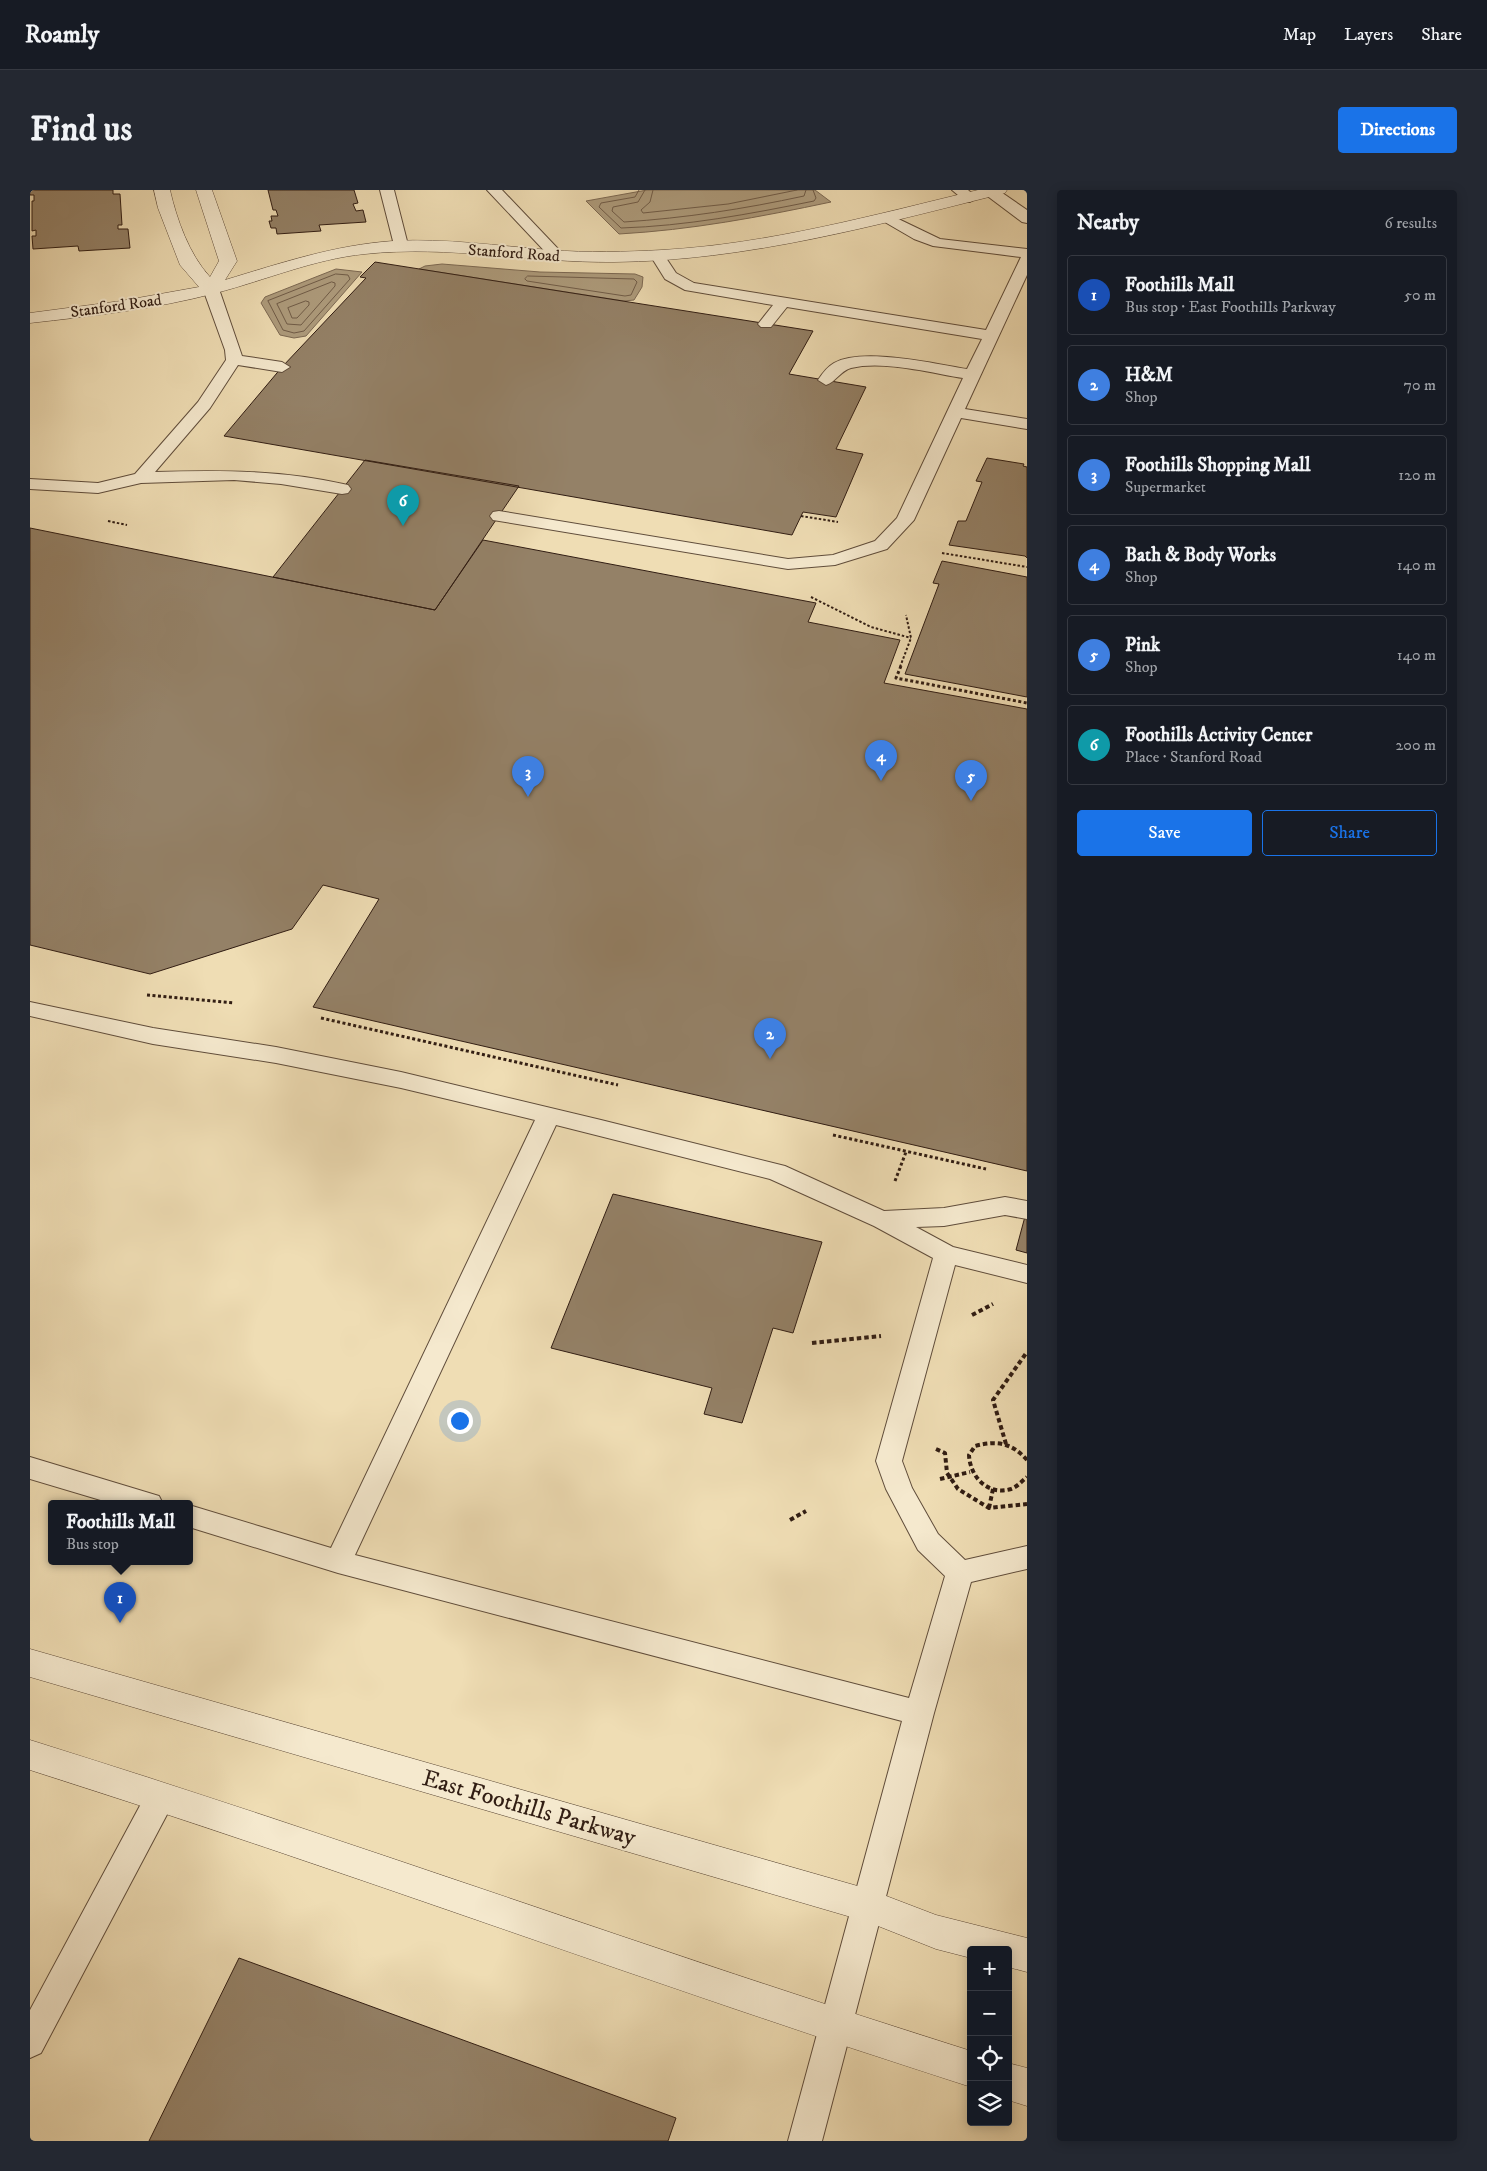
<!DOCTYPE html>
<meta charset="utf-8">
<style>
body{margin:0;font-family:"IM FELL DW Pica",serif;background:#242831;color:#f1f3f6}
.controls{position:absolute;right:15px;bottom:15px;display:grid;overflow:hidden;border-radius:5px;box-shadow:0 2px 12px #0003}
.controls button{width:45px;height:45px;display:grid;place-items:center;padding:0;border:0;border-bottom:1px solid #363941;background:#171b24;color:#f1f3f6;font:25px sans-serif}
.you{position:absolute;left:429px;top:1230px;width:18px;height:18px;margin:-12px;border:4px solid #fff;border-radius:50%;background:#1a73e8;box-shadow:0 0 0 8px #1a73e833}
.badge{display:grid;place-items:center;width:32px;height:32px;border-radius:50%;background:#1a73e8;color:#fff;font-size:16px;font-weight:700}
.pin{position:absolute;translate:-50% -41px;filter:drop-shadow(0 1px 2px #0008)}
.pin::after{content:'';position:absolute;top:26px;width:18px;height:15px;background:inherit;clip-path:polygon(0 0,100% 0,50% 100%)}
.popup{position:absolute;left:18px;top:1310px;width:145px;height:65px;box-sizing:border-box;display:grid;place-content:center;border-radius:5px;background:#171b24;filter:drop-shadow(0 1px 4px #0005);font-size:16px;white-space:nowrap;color:#9ea1a6}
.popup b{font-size:19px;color:#f1f3f6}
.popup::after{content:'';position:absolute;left:50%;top:100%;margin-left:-10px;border:10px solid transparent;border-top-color:#171b24}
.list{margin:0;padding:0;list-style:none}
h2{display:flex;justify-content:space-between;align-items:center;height:65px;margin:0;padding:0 20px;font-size:21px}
h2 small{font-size:16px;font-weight:400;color:#9ea1a6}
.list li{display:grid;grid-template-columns:32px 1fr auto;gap:15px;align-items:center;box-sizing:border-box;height:80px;margin:0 10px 10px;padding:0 10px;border:1px solid #363941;border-radius:5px}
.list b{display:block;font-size:19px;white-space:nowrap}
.list p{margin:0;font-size:16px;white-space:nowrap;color:#9ea1a6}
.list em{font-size:16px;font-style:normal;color:#9ea1a6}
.actions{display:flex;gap:10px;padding:15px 20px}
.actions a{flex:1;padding:11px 0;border:1px solid #1a73e8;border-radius:5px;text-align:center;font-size:18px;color:#1a73e8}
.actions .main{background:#1a73e8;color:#fff}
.icon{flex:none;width:28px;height:28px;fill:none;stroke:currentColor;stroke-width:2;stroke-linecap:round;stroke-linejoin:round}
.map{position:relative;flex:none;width:997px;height:1951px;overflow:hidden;border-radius:5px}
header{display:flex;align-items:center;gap:30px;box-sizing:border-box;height:70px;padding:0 25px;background:#171b24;border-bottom:1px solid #363941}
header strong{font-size:24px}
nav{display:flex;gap:28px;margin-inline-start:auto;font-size:18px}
.intro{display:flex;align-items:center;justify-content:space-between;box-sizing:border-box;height:120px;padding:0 30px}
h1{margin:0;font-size:35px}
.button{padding:12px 22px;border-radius:5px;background:#1a73e8;color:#fff;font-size:18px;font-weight:700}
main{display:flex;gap:30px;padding:0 30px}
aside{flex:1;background:#171b24;border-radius:5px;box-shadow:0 2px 12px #0003}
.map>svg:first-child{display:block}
.water{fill:#ae9c7d;stroke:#7c6953}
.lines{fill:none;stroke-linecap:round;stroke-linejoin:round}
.shore{stroke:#705c48;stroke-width:1}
.building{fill:#948167;stroke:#311d13}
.lane-casing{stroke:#604d3b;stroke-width:2}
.street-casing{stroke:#604d3b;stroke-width:1}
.path-far2{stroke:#311d13;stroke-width:2;stroke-dasharray:2.5 2;stroke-linecap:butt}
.path-far1{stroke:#311d13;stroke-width:3;stroke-dasharray:3 2.5;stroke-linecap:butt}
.path{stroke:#311d13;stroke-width:4;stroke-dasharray:4.5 3;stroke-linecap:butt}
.lane{fill:#f5e9ce;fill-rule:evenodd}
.street{fill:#f5e9ce;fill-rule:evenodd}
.labels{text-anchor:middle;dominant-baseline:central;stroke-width:4;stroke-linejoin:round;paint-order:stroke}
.far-street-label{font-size:16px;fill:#311d13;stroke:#f5e9ce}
.near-street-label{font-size:24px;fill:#311d13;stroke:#f5e9ce}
</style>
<header>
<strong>Roamly</strong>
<nav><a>Map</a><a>Layers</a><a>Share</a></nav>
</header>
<div class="intro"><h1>Find us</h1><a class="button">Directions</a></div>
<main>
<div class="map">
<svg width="997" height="1951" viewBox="0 0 997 1951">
<rect width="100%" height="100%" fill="#efddb4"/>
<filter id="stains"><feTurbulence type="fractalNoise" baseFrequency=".004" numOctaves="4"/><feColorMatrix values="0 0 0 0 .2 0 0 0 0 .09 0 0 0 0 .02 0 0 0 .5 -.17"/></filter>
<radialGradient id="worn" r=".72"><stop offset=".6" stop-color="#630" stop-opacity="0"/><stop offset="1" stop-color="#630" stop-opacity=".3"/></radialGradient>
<path class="water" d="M617,0H785L801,12C730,27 661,40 589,44L556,11Z
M412,74L510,82L605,84L613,87L612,97L604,110L594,111L389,79L395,76Z
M306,79L332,82L276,146L264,148L250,145L231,113L235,107Z"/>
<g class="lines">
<path class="shore" d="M609,0L605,7L571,13L569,17L591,38C656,36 720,24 784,11L786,8L783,0
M615,0L608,12L583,17L582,21L594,32C655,28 714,19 774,6L776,0
M623,0L620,12L611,20L613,23L698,14L767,0
M306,84L318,85L320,89L274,141L264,143L253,140L238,111Z
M498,86L604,89L607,92L601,105L595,106L497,91L495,89Z
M302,92L305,93V96L271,135L257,134L247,114Z
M276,111L279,112V115L267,128H262L258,118Z"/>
</g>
<path class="building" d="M0,0H83V4H90L92,35H88V39H98L100,58L49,61L48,56L3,59L2,46H6V40L2,41V11H4V5H0Z
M238,0H324L328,13L323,14L326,21L333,20L336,32L289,35L291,41L247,44L246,38H241L239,31H242L241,26H248L246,20H243Z
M345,72L783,141L759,184L836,197L806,259L833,264L806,327L773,322L762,345L194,246L252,177L336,88L330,87Z
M957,268L994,274L993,276L997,277V368L995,366L919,355L928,331H936L952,292L946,291Z
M335,270L489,296L405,420L243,387Z
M0,338L405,420L453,350L786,413L778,432L870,450L854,493L997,519V981L283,817L349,709L293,695L262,739L120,784L0,755Z
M912,371L997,387V507L875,484L909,394L903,393Z
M583,1004L792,1052L763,1143L743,1138L712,1233L674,1224L682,1198L521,1158Z
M997,1019V1063L986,1060Z
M209,1768L646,1928L638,1951H119Z"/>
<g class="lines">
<g class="lane-casing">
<path id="lane" d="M350,0H364L378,55L376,58H366L364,55Z
M457,0H472L532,63L534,66L532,69H522Z
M922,0H938L947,8L940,12L935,11Z
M955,0H968L997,20V33L992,32L956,5Z
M858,24L910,49L997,59V85L935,219L997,229V239L931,228L884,330L857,359L805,375L758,379L463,330L460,326L463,322L469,321L758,369L803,365L845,351L867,328L933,188C901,183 853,170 821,178C810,181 806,192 796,195L788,190C792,184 797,177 804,173C833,157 905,174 937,179L952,149L757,117L741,137H731L728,134L743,115L655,100L635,89L620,65L627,61L632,62L646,83L664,93L956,140L991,67L903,56L884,49L853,31L851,28L853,25Z
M181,94L189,99L212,166L252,172L260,177L252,182L208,175L180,218L125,282C190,280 254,280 318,295L321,299L318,303L312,304L251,294L204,290L111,293L68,303L0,299V289L68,293L105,284L168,212L196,170L195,160L173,99Z
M0,812L123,838L246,857L371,882L571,930L755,976L854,1021L914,1018L975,1007L997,1011V1029L975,1025L914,1036L886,1037L923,1057L997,1075V1093L925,1075L872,1271L882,1298L908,1344L935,1370L997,1356V1379L941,1392L904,1523L792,1951H758L872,1531L308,1383L159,1337V1315L301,1358L505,930L371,898L246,873L123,854L0,826ZM526,935L740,989L844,1036L903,1068L846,1271L856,1299L888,1360L915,1386L879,1508L325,1365Z
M0,1267L129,1306L133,1314H84L0,1289Z
M131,1593L142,1597L146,1606L142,1615L11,1863L0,1868V1820L120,1597Z"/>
</g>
<g class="street-casing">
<path id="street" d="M124,0H140C147,30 159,64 180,87L189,71L166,0H182L207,71L195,90C251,73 305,55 363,51C416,48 468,56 520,60C558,63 595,62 632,60C739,54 844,25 948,0H977L975,3C847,35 716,71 584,72C501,73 419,55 335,64C284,69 236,90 186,103C125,119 63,126 0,133V123L91,111L169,97L150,75L128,18Z
M0,1459L838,1699L906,1725L997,1748V1782L978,1777V1760H941V1768L906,1759L838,1732L0,1487Z
M0,1550C315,1648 626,1762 941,1861V1897C625,1796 316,1680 0,1580Z
M978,1873L997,1878V1916L978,1910Z"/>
</g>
<path class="path-far2" d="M771,326L808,332
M78,331L97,335
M912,363L997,377
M781,407L841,437L881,448
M870,477L881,448L876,425"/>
<path class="path-far1" d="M871,476L866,488L997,513
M117,805L204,813
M291,828L588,895
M803,945L956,979
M865,991L876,962"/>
<path class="path" d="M942,1125L963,1114
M782,1153L851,1146
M976,1254L963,1210L997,1162
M906,1259L915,1263L917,1283L928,1299L959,1318L997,1314
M997,1270C982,1253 967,1250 945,1256L939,1265C940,1287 958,1306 981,1299C987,1297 992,1291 997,1287
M910,1289L940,1282
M959,1318L963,1299
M760,1330L776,1321"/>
<use href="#lane" class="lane"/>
<use href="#street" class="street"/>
</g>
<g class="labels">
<g class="far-street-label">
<text transform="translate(484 63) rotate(4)">Stanford Road</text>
<text transform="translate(86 116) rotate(-8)">Stanford Road</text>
</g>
<g class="near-street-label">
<text transform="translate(499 1618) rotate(16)">East Foothills Parkway</text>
</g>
</g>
<rect width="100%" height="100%" filter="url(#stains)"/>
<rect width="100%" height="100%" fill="url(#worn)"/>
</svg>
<div class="controls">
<button>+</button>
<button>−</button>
<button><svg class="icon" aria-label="locate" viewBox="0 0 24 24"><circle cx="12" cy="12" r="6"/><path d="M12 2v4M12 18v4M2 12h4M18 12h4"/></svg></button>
<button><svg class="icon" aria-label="layers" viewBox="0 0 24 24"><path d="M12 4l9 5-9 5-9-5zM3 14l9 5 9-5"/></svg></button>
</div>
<div class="you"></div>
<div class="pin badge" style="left:90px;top:1433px;background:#1a4fb4">1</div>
<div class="popup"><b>Foothills Mall</b>Bus stop</div>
<div class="pin badge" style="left:740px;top:869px;background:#3f7fe0">2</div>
<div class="pin badge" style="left:498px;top:607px;background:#3f7fe0">3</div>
<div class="pin badge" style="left:851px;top:591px;background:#3f7fe0">4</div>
<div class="pin badge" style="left:941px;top:611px;background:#3f7fe0">5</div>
<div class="pin badge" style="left:373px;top:336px;background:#0f9aa8">6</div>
</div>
<aside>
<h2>Nearby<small>6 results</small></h2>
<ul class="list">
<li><span class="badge" style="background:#1a4fb4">1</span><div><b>Foothills Mall</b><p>Bus stop · East Foothills Parkway</p></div><em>50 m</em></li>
<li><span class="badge" style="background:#3f7fe0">2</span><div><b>H&amp;M</b><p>Shop</p></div><em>70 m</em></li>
<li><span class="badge" style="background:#3f7fe0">3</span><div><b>Foothills Shopping Mall</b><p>Supermarket</p></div><em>120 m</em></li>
<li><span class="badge" style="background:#3f7fe0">4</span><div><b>Bath &amp; Body Works</b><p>Shop</p></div><em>140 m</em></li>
<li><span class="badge" style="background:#3f7fe0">5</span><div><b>Pink</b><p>Shop</p></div><em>140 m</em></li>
<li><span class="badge" style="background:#0f9aa8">6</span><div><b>Foothills Activity Center</b><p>Place · Stanford Road</p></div><em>200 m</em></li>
</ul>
<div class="actions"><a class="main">Save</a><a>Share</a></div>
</aside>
</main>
